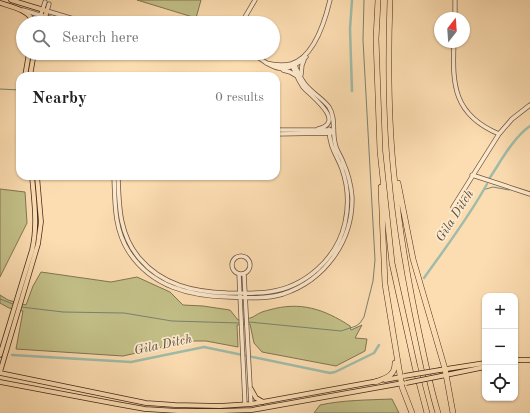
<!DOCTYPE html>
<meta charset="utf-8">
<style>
body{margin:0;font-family:"Old Standard TT",serif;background:#f6f6f6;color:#222}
.controls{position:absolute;right:12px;bottom:12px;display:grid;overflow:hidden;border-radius:8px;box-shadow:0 1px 3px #0004}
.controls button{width:36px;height:36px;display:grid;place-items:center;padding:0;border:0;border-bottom:1px solid #e0e0e0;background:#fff;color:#222;font:20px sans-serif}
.compass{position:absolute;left:434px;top:12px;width:36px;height:36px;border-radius:50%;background:#fff;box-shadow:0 1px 3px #0004;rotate:17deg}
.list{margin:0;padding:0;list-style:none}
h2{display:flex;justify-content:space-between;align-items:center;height:52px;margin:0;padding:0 16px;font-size:17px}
h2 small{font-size:13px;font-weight:400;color:#767676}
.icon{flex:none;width:22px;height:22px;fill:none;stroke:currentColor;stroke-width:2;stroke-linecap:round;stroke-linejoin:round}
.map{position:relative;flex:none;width:530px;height:413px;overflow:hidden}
.search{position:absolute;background:#fff;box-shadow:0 1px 3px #0004;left:16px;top:16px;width:264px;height:44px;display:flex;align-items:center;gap:10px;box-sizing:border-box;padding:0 14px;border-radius:22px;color:#767676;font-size:15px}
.panel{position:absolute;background:#fff;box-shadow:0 1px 3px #0004;left:16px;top:72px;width:264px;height:108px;border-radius:12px}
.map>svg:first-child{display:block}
.green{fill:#c3c088;stroke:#837452}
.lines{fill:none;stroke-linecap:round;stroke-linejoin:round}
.stream{stroke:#7a8172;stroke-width:1}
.canal{stroke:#9fbcaa;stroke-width:2.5}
.minor-casing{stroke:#715542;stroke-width:5}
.major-casing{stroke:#43281d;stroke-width:5.5}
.highway-casing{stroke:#43281d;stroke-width:6}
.minor{stroke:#fde9cc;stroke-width:3.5}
.major{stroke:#fcddb1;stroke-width:4}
.highway{stroke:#fcddb1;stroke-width:5}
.major-bridge-casing{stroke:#43281d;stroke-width:5.5;stroke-linecap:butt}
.major-bridge{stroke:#fcddb1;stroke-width:4}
.labels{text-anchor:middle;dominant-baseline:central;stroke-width:3.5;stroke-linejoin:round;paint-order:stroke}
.water-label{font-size:13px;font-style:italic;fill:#5a4d40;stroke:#fde9cc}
</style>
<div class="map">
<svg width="530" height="413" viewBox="0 0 530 413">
<rect width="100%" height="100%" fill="#fcddb1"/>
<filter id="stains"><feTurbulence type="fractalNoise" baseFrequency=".005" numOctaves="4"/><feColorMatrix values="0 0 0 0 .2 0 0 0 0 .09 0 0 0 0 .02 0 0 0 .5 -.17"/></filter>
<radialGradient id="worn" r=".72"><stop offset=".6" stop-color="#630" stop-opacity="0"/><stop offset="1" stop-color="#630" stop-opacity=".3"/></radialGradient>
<path class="green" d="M137,0H201L196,18Z
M0,189L25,192L27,223L0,277Z
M41,272L111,282L137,277L170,292L183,305L203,306L230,310L238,320C242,319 249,319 253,317C259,313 261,312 269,310C300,301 324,309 350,326L351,330L362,325L355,338L367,339L365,351L336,366L262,352L254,343L250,324L237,325L238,347L206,341H190L123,356L16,349L23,311L9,308L0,303V295L8,300L26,305L33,286Z
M392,399L399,413H314L320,405C343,400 368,400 392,399Z"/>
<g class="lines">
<path class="stream" d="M0,89L20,90
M484,189H486L493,187L509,190
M0,299L13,304
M21,307L63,312L124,313L172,321L239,323
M249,322L341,331L356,326L360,323L364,317L373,281L375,260L363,40L364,0"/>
<path class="canal" d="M352,0L350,29L352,91
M489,179C501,161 513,138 530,126
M424,278C446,247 469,217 487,184
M12,355L131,362L204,347L330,373L335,372L374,353L379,345"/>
<g class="minor-casing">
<path id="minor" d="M49,4L47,11L87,23
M23,10L66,23
M455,18V0
M38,23L45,2
M243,23L245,17L255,0
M454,42C452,86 454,115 499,134
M252,53C273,68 284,77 306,57
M266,63C274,65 283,66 291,64C314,57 325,21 330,0
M291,64C295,71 298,80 303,87C311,96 347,122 318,129
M283,70L290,72L297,76
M301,75L302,65L304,60
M276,130H331
M276,134L331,133
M472,175L530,194
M114,176C115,203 114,229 129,252C152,287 190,296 229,297C247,298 266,299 283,294C325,280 353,241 352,197C351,185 348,173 343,162C341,156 336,150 335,143C332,131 336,118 329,107C322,98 312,93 305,84C300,78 297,70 294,63
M118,176C119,206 119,235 140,259C162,285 194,292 227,293C241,293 255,294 269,292C305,287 337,259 345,223C349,205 348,186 342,169C336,153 330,149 329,129
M453,207L499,134L512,119L530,105
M232 265a9 9 0 1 1 18 0a9 9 0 1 1-18 0Z
M239,274L245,404
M244,274L251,404"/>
</g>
<g class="major-casing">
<path id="major" d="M11,0L47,11L43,23
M0,3C13,7 29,10 34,23
M59,23L64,22
M25,76L29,53
M30,76L34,53
M0,355L32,250C38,225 34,201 32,176
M515,360H530
M440,370L485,363
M0,372L38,244L41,222L37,176
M0,373L146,403L175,405L220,406L251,404L378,381
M441,376L485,367
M385,380L401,377
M0,382L117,404L145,409L178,411H223L252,410L403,383
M251,389L256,398L263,402"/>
</g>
<g class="highway-casing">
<path id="highway" d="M378,0L376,39L380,151L392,263L415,367L427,413
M390,0C388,58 388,117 394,175C399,231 409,287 421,342C426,366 431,390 438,413
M398,183L413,259L445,369L453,413
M381,187L385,284L402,387L412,413
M375,382C386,378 395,376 395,363"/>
</g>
<use href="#minor" class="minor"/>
<use href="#major" class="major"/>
<use href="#highway" class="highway"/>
<g class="major-bridge-casing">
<path id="major-bridge" d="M404,376L440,370
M406,383L441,376"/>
</g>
<use href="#major-bridge" class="major-bridge"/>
</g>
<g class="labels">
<g class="water-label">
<text transform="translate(455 216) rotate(-57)">Gila Ditch</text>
<text transform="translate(163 345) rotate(-12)">Gila Ditch</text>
</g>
</g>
<rect width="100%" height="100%" filter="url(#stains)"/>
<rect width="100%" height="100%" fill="url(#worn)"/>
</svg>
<div class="controls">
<button>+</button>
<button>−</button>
<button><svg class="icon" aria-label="locate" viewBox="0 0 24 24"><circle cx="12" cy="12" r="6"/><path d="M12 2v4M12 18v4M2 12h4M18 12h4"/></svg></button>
</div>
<svg class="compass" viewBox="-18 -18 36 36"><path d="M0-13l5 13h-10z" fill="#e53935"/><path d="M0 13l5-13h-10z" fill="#767676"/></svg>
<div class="search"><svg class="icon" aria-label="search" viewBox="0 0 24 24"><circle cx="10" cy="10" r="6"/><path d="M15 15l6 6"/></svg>Search here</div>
<section class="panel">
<h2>Nearby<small>0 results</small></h2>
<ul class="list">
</ul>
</section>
</div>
